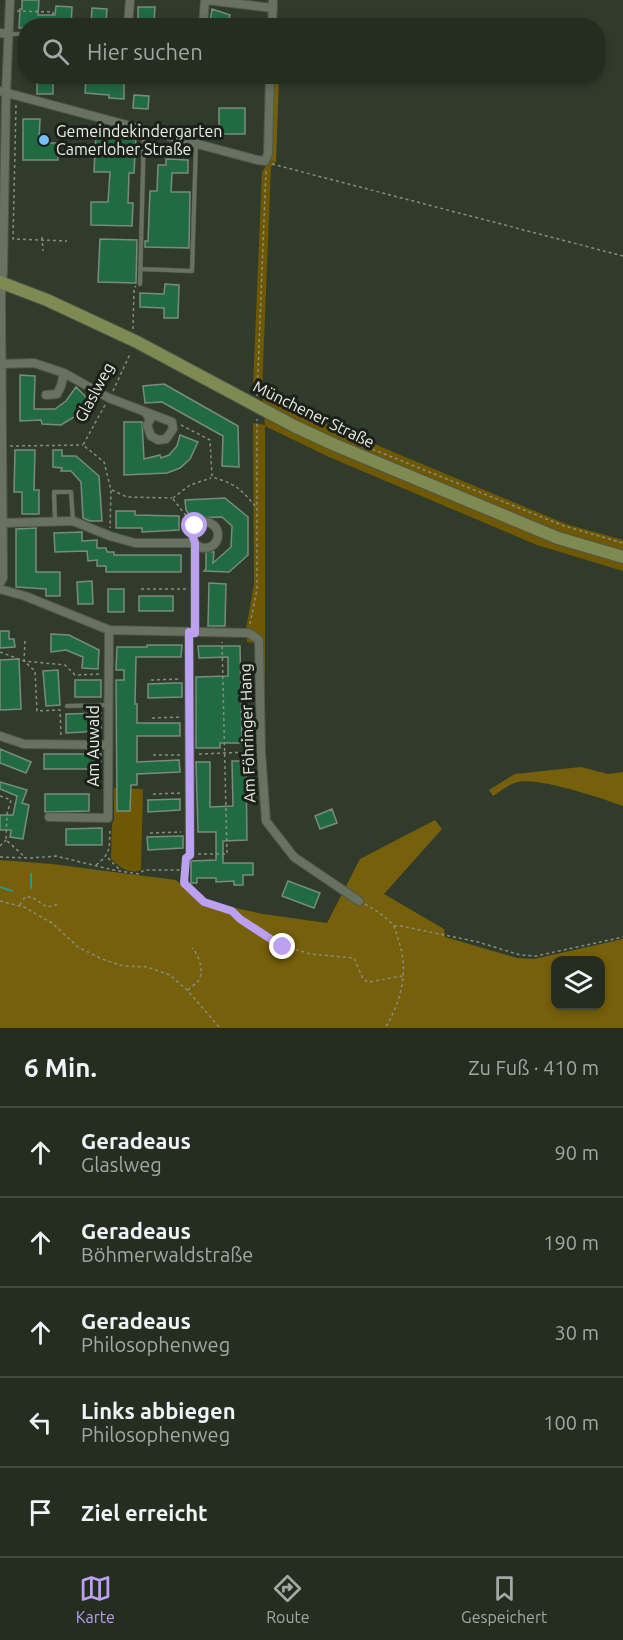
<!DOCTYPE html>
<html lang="de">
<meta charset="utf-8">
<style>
body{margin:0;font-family:Ubuntu,sans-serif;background:#31382d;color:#f1f3f6}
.controls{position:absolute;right:18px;bottom:18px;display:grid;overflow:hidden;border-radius:12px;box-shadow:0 3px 9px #0003}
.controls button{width:54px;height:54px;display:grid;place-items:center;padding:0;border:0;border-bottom:2px solid #42483e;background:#252c20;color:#f1f3f6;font:30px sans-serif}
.stop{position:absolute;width:18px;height:18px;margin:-14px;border:4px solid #bca0f2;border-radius:50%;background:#fff}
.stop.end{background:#bca0f2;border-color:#fff;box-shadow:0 2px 6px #0008}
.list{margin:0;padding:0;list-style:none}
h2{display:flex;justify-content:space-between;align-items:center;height:78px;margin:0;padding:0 24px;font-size:26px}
h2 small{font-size:20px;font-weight:400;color:#a3a7a5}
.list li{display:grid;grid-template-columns:39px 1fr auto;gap:18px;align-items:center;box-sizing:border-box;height:90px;padding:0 24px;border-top:2px solid #42483e}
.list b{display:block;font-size:22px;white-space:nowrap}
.list p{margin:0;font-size:20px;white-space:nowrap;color:#a3a7a5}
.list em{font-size:20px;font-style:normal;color:#a3a7a5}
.icon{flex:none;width:33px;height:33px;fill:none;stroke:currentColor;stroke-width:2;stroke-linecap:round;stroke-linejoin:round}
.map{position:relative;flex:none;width:623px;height:1028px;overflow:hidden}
.search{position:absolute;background:#252c20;box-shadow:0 3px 9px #0003;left:18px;right:18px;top:18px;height:66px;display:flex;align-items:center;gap:15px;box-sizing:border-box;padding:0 21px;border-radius:24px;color:#a3a7a5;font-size:22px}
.sheet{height:528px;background:#252c20}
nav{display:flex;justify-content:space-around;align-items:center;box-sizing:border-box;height:84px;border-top:2px solid #42483e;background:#252c20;font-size:16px;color:#a3a7a5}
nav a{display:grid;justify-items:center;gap:3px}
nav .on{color:#bca0f2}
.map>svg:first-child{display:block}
.green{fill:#6e5804}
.forest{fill:#77600b;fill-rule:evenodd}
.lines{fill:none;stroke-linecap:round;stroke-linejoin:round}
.stream{stroke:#2f9681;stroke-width:2}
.building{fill:#216b43;stroke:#788c7e;stroke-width:1.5}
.lane-casing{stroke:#4f574a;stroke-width:5}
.street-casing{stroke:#4f574a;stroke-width:10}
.secondary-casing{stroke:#4f574a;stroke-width:14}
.path{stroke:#868e81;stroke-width:1.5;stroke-dasharray:3 3;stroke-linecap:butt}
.lane{stroke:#677261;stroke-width:4}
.street{stroke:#677261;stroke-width:8}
.secondary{stroke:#7f8952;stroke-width:12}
.route{stroke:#bca0f2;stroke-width:8}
.poi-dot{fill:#74c0f6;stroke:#1c2019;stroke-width:2}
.labels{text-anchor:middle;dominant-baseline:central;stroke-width:6;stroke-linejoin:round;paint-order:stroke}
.poi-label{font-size:16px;fill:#e9efe5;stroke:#1c2019;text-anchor:start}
.street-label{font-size:16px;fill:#e9efe5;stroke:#1c2019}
</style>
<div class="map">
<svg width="623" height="1028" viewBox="0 0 623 1028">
<rect width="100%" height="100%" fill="#313b2b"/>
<path class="green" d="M270,159L276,162L271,167L262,392L336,428L566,524L623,540V571L537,545L329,457L265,426V752L269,804L260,805L258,754L256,643L247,642L246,629L254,584L253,423L265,425L262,392L253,386L262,172Z
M114,788L143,789L141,870C129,875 120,867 111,859L112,824L114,820Z"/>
<path class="forest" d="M273,77H279L276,162L270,159Z
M581,767L608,774L623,772V806C601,798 538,777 518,782C509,784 501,791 493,796L489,790L515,774Z
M435,820L442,829L384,894L444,929L445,937L517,958L534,959L623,939V1028H0V860L52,864L176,880L195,899L263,914L327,923L360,859ZM556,960H600V1005H556Z"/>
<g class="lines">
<path class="stream" d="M31,874V888
M0,887L12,891"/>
</g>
<path class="building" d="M22,0H39L38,15H55L56,6L72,7L71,26H26V28H19L20,9H22Z
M138,7H155L154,22H138Z
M92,8L107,9L106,25L91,24Z
M212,9L230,15L227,26L210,22Z
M37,76H53V94H37Z
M86,78L101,80V82L124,83V99L109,98V95L85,93Z
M134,95L149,96L148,109L133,108Z
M219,108H245V134H219Z
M23,119H40L39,143H58V160H23Z
M96,133L136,135L134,173H129L128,203H133L132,226L91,225V202H108L110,172H94Z
M166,159L188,160V173H172L171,192H190L189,248L145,247V241H148L150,191H157L158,165H166Z
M100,239L137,240L136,283L98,282Z
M165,284L179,285L178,318H164V308L140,307V293L164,294Z
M20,375L35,376L34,409H55L66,401L76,387L90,401L79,414L61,425L42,424L41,420L20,421Z
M164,384L238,426L239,467L222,466L223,436L162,402L145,403L143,386Z
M124,422H142L144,459L160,455L161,458L169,455L177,446L180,435L198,442L190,459L180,468L167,473L124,475Z
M15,450H35L34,490H39V514H22V492H14Z
M53,450H62V456H76L99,476L102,521H90L83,518L81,482L71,471H61L62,468L53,467Z
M225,498L248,517V555L229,572L204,571L206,569V551L214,552L213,563L231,547L232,526L222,517L191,518L186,510L185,500Z
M116,511H135V515L179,516V530L142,532V528H116Z
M36,528V572H60V596H46V589L16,587V529Z
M82,532V541L97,540V548H106L107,552H114V555H181V572H106V566H97V560L88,561L87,551L55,552L54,533Z
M92,581L93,604H78L77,582Z
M209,583L226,584L225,626H208Z
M108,589H124V612H108Z
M139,596H173V611H139Z
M0,631H9V639H14L15,647L0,648Z
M51,634L69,635L99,650L98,669L82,668L83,657L66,650L51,652Z
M147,645H182L181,657H136L135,704H137V723H180V736H137V762L179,760L180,772L137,774V785H131L130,811H117L116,680H124V670H116L117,647H147Z
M198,646H240L242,743H220V748H196V677L228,676V657L199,658Z
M19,659L21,709L0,710V660Z
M58,670L60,705L46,706L43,671Z
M75,680H101V697H75Z
M174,683H182V697L148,698V684Z
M101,713V731L66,733V714Z
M0,749L31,762L26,773L0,763Z
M44,754H101V769H44Z
M232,761H246L247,840L223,841V863H253V875H243V885H234V881L216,882V878H197V883H191V861L216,860V832H198L196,762H210V807L233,806Z
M0,782L27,790L22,803L29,805L23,839L10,837L11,830H0V815H13L17,796L0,789Z
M45,794H89V811L45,812Z
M180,799V810L148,812V800Z
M332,809L337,823L320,829L315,816Z
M102,828V845H66V829Z
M183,836V848L148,850L147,837Z
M288,881L320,893L314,908L282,896Z"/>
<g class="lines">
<g class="lane-casing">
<path id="lane" d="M10,34H26
M140,269L192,271L196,144
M140,284L144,131
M55,520L54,492H71L73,521
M67,706L108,705"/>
</g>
<g class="street-casing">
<path id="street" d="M207,0L273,8
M128,26L130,0
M203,26L205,0
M272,26L273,0
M0,33L9,34
M0,91L257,160L265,161L268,154L270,76
M1,364L34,363L64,373L61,386L57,394L46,395
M64,373L109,398L172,422L173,429L166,439L158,440L151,436L147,425L150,420L146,413
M192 535a13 13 0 1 1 26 0a13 13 0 1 1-26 0Z
M3,523L73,521L110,536L135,543H195V633
M0,583L3,578L1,295L3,272L6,93L10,0
M0,589L25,596L109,630L249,633L259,640L261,752L266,821L294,857L359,901
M189,632L190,855
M0,736L24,744L108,745
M49,817L108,818L109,630"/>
</g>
<g class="secondary-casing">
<path id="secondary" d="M0,282L47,300L137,342L294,426L335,445L558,538L623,557"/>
</g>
<path class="path" d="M17,11L53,12V26
M16,105L13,239L67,241
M272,164L623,256
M42,237L43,251
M133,329L134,288L136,286
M113,391L130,354
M257,396L266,170
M105,405L83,445L104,462L111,490L110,528
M291,412L313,423
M181,425L210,440L212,477C236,484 241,489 256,507
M10,446L83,445
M367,447L564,526L623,543
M112,490L127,497L172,498
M173,498L190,485L211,478
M173,499L195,527
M141,589H186
M250,624L257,589V419
M25,641L24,661L35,671L37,711L60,710L61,735
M0,652L24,661L65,665L75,675L101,674
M151,680L180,679
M152,718L181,717
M199,754L251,752
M153,755H182
M153,794L181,793
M0,796L11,800L7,814L6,840L26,858
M150,833L181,832
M0,846L6,840
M198,854H227L222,642
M0,857L31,858L56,856L113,870L139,874L144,870H184L186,861
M108,858L119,869
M96,865C112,853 109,846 110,828
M184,871V883L204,901L232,911L240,919L279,945L311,954L354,958L363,979L368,982L403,976
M0,901L24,907L52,923L78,947L102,959L123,966L147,967L170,975L187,990L220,1028
M365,904C375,910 384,915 392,924C396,929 397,936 399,942C409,970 401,1003 385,1028
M20,905L25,897H32L47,907L59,904
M394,926H401L478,942L520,955L536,956L623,937
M188,990C191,987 197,983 199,980C204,970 199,955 192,948"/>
<use href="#lane" class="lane"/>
<use href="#street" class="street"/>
<use href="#secondary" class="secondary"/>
</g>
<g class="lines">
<path class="route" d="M195,526L192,534L195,543V633L189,632L190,855L186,858L184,883L204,902L232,911L240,919L283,947"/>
</g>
<circle class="poi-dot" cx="44" cy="140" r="6"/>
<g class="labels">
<g class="poi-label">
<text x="56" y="131">Gemeindekindergarten<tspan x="56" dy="18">Camerloher Straße</tspan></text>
</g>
<g class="street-label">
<text transform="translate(94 392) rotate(-62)">Glaslweg</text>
<text transform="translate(314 414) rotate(26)">Münchener Straße</text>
<text transform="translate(247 733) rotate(-92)">Am Föhringer Hang</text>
<text transform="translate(93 746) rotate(-90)">Am Auwald</text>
</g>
</g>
</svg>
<div class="controls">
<button><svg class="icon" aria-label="layers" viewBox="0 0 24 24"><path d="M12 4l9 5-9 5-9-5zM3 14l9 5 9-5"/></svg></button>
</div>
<div class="stop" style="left:195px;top:526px"></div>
<div class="stop end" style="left:283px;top:947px"></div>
<div class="search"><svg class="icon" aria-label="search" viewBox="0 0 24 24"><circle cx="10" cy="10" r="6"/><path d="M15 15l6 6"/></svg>Hier suchen</div>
</div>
<section class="sheet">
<h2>6 Min.<small>Zu Fuß · 410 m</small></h2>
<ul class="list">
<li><svg class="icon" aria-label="ahead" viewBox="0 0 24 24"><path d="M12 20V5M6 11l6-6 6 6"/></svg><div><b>Geradeaus</b><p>Glaslweg</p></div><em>90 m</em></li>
<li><svg class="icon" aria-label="ahead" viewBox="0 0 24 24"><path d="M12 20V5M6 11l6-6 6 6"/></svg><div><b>Geradeaus</b><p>Böhmerwaldstraße</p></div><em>190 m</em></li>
<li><svg class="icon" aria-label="ahead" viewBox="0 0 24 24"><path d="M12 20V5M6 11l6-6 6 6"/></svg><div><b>Geradeaus</b><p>Philosophenweg</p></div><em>30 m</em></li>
<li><svg class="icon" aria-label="left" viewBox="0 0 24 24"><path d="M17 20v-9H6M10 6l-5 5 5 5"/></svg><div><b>Links abbiegen</b><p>Philosophenweg</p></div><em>100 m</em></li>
<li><svg class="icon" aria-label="arrive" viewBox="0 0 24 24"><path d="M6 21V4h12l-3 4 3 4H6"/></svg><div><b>Ziel erreicht</b></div></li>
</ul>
</section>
<nav>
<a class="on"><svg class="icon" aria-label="map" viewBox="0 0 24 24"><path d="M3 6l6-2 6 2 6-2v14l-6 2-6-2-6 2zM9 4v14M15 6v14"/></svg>Karte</a>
<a><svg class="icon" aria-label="directions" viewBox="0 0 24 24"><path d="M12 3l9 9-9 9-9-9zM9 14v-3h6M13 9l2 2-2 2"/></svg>Route</a>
<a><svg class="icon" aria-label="saved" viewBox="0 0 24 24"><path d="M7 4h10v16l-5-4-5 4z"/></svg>Gespeichert</a>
</nav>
